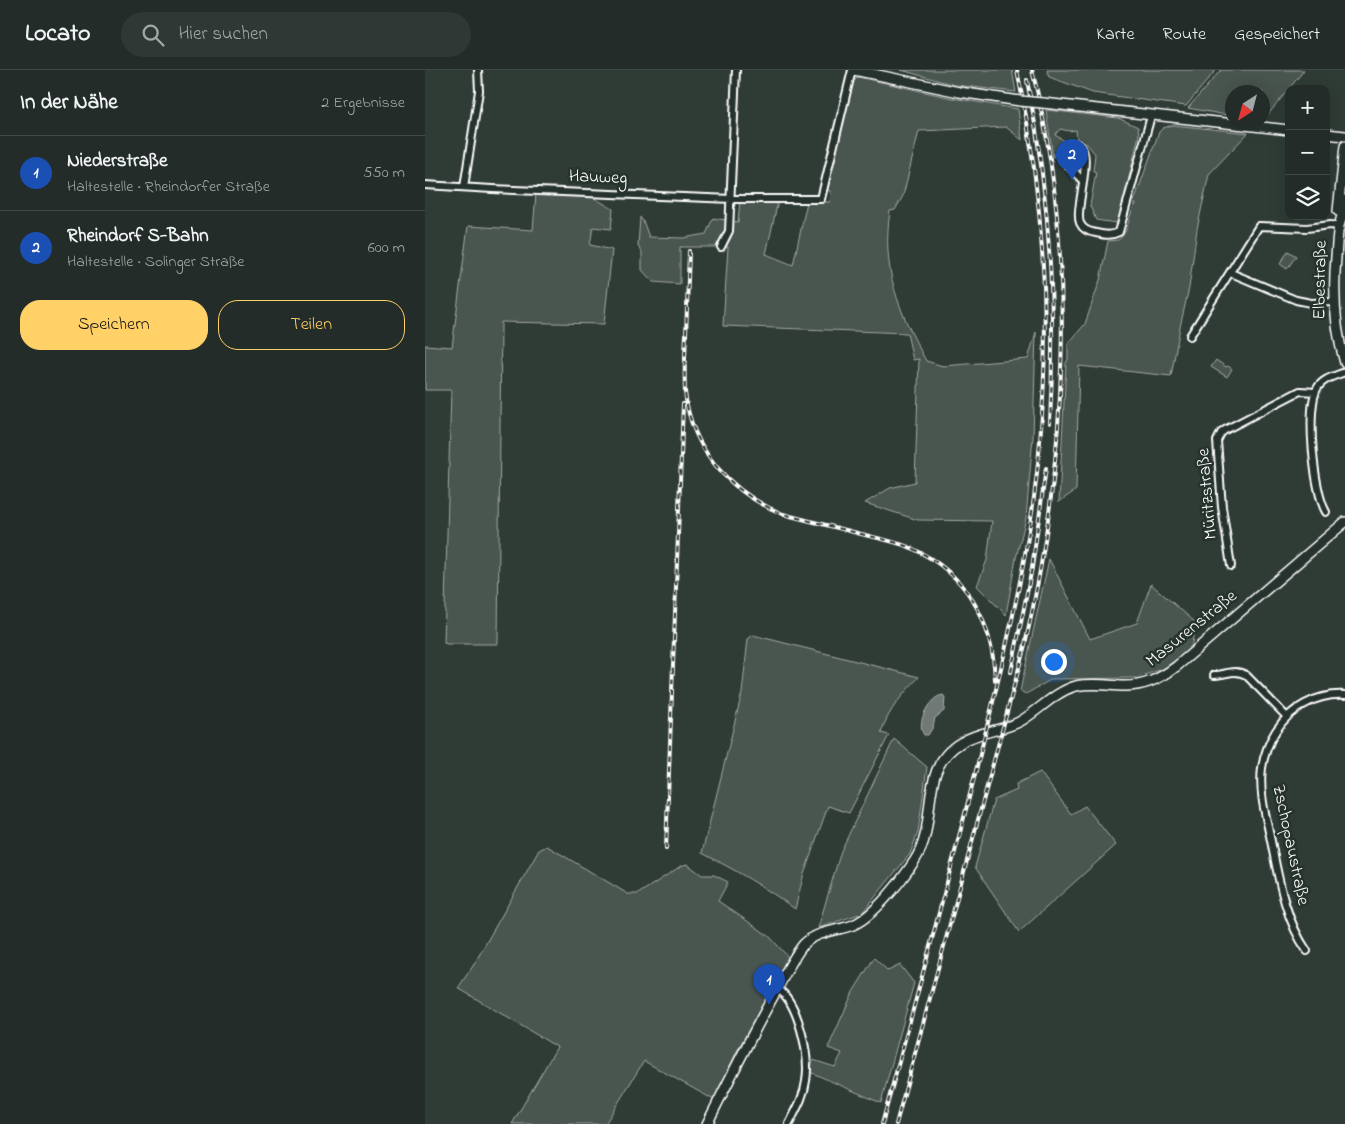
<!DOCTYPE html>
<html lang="de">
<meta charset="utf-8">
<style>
body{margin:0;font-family:"Indie Flower",sans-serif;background:#2f3834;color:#f1f3f6}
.controls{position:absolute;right:15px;top:15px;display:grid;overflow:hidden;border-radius:10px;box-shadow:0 5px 20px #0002}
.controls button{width:45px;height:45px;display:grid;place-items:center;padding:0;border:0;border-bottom:1px solid #404845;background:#232c28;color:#f1f3f6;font:25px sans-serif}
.compass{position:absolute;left:800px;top:15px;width:45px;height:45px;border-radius:50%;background:#232c28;box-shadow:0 5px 20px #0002;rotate:216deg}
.you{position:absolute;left:628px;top:591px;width:18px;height:18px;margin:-12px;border:4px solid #fff;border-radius:50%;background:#1a73e8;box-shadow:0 0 0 8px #1a73e833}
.badge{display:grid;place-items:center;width:32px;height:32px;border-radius:50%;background:#ffd166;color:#fff;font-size:16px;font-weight:700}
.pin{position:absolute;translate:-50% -41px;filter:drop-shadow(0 1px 2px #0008)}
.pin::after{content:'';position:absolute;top:26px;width:18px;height:15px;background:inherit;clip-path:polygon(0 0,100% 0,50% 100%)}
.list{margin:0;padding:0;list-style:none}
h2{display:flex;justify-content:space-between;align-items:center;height:65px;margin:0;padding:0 20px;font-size:21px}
h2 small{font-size:16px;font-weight:400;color:#a3a7a8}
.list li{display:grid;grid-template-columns:32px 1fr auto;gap:15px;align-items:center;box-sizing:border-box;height:75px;padding:0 20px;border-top:1px solid #404845}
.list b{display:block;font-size:19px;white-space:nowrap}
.list p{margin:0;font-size:16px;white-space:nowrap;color:#a3a7a8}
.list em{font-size:16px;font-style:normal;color:#a3a7a8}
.actions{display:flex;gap:10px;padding:15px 20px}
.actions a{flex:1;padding:11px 0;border:1px solid #ffd166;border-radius:20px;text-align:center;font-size:18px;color:#ffd166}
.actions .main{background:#ffd166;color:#111}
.icon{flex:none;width:28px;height:28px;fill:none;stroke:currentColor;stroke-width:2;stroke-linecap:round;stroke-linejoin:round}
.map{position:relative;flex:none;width:920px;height:1054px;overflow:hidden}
header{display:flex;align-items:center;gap:30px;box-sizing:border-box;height:70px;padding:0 25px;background:#232c28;border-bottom:1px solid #404845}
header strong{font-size:24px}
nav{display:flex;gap:28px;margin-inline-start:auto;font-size:18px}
.search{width:350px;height:45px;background:#2f3834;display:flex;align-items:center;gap:12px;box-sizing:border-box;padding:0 18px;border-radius:28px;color:#a3a7a8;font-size:19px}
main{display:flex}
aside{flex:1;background:#232c28}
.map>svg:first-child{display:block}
.green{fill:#4a544f;stroke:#a4aaa7}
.water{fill:#707975;stroke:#a9afac}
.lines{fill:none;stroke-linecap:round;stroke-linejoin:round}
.street-casing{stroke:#fff;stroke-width:10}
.secondary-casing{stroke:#fff;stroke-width:12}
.street{stroke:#26332d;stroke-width:6}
.secondary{stroke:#26332d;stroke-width:9}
.rail-casing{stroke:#fff;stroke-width:4}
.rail{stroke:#26332d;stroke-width:2;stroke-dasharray:5.5;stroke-linecap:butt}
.secondary-bridge-casing{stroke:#fff;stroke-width:12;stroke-linecap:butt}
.secondary-bridge{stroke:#26332d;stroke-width:9}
.labels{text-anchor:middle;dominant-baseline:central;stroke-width:5;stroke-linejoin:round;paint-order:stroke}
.street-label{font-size:18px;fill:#fff;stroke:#26332d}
</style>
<header>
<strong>Locato</strong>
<div class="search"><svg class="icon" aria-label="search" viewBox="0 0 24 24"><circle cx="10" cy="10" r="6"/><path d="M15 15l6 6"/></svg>Hier suchen</div>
<nav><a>Karte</a><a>Route</a><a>Gespeichert</a></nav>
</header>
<main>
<aside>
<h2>In der Nähe<small>2 Ergebnisse</small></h2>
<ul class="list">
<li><span class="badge" style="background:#1a4fb4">1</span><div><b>Niederstraße</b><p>Haltestelle · Rheindorfer Straße</p></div><em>550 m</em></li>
<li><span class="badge" style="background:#1a4fb4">2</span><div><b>Rheindorf S-Bahn</b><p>Haltestelle · Solinger Straße</p></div><em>600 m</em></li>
</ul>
<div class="actions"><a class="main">Speichern</a><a>Teilen</a></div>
</aside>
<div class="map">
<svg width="920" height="1054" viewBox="0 0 920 1054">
<rect width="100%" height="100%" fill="#2f3b35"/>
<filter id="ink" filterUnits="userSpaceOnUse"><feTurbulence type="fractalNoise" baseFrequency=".02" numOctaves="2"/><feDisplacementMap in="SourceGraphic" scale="10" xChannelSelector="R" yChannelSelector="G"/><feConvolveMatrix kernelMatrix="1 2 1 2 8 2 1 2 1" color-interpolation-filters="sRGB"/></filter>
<g filter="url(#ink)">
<path class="green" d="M476,0H587L591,22L530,15Z
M622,0H791L761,36L668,23L624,7Z
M796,0H879L838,51V22H808L807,46L763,38Z
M433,7L527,28L593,39L597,70L581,57L494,61L478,126L470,140L465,141C456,200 474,241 501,291L518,296L603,289L611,262L608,367L601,448L591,488L581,545L552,516L562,490L567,451L493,450L440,433L465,418L490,412L494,289L488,290L482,263L298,256L303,177H255V214L228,212L217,200V182L213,176L215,147L218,151L224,167L258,168L281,164L288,148L313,152L315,131H353L341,184L368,195L382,132H405L406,122L401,119L428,12Z
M621,40L693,48L713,57L714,65L694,149L691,153L671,150L665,136L671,102L668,101L670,84L662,74L652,69L651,60L644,61L635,59L630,65L640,71L633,78L630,86L628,87Z
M748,55L823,63L784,104L772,159L764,218L755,257L746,306L654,296L651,420L634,432L641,293L643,289V274L660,254L675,210L683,171L693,170C705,163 702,145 711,134H708L734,62L738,58Z
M111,123L164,125L188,139L186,159L168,157L165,175L187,180L179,254L76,252L73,574H22L19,573L26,320H0V275L27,277L43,156L108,160Z
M863,181L871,186L862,199L855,194Z
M791,290L801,297L803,296L807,299L802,307L786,297Z
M624,489L665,569L712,553L726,514L770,552L766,581L738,599L710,608L627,609L601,624L595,621Z
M328,565L494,607C478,624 463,640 456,663L464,665L424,743L403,736L378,807L370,839C340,817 310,800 277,783L317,623L323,569Z
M469,669L502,697L493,762L485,784L437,843L393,858L416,781Z
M615,702L646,744L660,736L691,775L594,862L550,797L569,730L592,720L591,714Z
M122,776L203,824H213L256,796L262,794L277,805H289L303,812L293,831L344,866L364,888L313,979L289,1030L219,991L180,1054H87L132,977L33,918L48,896L114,780Z
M449,888L463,901L475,895L489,913L456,1033L385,1002L388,990L410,997L417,983L403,978L428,922Z"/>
<path class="water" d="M518,625L520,627L519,641L510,648L508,657L503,665H499C490,653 505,626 518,625Z"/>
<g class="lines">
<g class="street-casing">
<path id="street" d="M658,111L638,90L639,81L645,74C676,68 648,138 655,153C658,160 664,162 671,163C680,165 686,166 694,162L726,46
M0,115L67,119L307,129H396L427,0
M39,117L54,21L53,0
M296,177L304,161L311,0
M806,203L871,230L886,233L909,232
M765,266L834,156L882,158L905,155L914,156
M901,442C889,423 880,336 893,317C899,308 910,306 920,302
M806,496L797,437L792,371L796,363L800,360L875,321L890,322
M789,605C801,605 809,598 821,605L862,647
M882,881C859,848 853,805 845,766C840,744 834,721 837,698C841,672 856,646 880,634C893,627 905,624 920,625
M353,919C374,933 385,987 381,1011C379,1027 371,1040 364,1054"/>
</g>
<g class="secondary-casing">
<path id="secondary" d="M429,0L534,22L595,31
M618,33L864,60
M901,64L920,66
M920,130C919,141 917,146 914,156C912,166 912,177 911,187C908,223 909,257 920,293
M913,141L920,76
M282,1054C304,1010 326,966 350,923C359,907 367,888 379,874C392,861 412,861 428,855C449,846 477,810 490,790C515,751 491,698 537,672C555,661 576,661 594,652C614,641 629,622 651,616C666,613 681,615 696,616C718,617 735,609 752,596L920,452"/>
</g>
<use href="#street" class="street"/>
<use href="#secondary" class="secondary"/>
<g class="rail-casing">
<path id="rail" d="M602,10C625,124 631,237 625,353
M264,181C263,209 262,237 261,265C260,284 259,303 260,322C266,380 306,423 358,444C384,451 410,457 436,464C452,468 468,471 484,477C541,502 568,550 570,610
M586,602L607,498L621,398
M241,779L258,334
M457,1054C495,915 533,776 567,636C588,549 608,461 615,371C626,247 618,122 592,0
M471,1054L599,579C641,398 654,182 607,0"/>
</g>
<use href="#rail" class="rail"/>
<g class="secondary-bridge-casing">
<path id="secondary-bridge" d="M595,31L618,33"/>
</g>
<use href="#secondary-bridge" class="secondary-bridge"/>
</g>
</g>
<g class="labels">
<g class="street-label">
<text transform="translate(173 108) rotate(2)">Hauweg</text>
<text transform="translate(896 210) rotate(-89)">Elbestraße</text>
<text transform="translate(783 424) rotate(-95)">Müritzstraße</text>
<text transform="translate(767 559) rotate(-39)">Masurenstraße</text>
<text transform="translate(865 775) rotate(78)">Zschopaustraße</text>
</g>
</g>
</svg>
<div class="controls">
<button>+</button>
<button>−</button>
<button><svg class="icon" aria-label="layers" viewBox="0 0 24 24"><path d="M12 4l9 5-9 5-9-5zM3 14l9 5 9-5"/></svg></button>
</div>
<svg class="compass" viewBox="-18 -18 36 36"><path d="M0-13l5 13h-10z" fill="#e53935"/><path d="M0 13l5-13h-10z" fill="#a3a7a8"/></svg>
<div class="you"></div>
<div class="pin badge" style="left:344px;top:935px;background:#1a4fb4">1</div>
<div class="pin badge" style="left:647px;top:110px;background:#1a4fb4">2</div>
</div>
</main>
